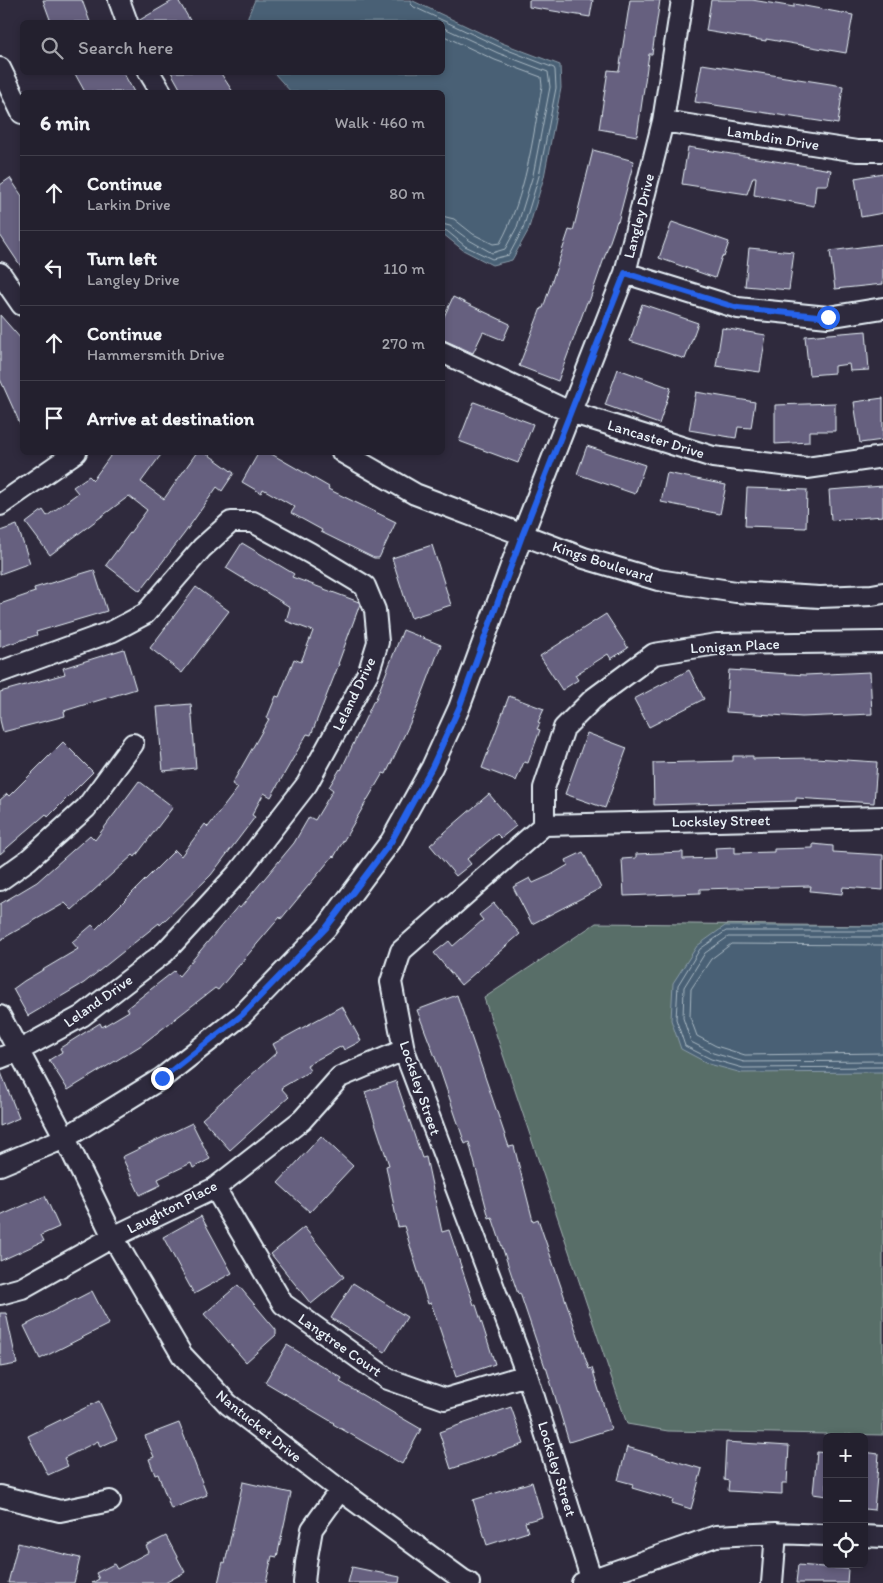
<!DOCTYPE html>
<meta charset="utf-8">
<style>
body{margin:0;font-family:Itim,sans-serif;background:#2b2836;color:#f1f3f6}
.controls{position:absolute;right:15px;bottom:15px;display:grid;overflow:hidden;border-radius:8px;box-shadow:0 2px 8px #0003}
.controls button{width:45px;height:45px;display:grid;place-items:center;padding:0;border:0;border-bottom:1px solid #403e4a;background:#23202e;color:#f1f3f6;font:25px sans-serif}
.stop{position:absolute;width:15px;height:15px;margin:-11px;border:4px solid #2563eb;border-radius:50%;background:#fff}
.stop.end{background:#2563eb;border-color:#fff;box-shadow:0 1px 5px #0008}
.list{margin:0;padding:0;list-style:none}
h2{display:flex;justify-content:space-between;align-items:center;height:65px;margin:0;padding:0 20px;font-size:21px}
h2 small{font-size:16px;font-weight:400;color:#a3a3aa}
.list li{display:grid;grid-template-columns:32px 1fr auto;gap:15px;align-items:center;box-sizing:border-box;height:75px;padding:0 20px;border-top:1px solid #403e4a}
.list b{display:block;font-size:19px;white-space:nowrap}
.list p{margin:0;font-size:16px;white-space:nowrap;color:#a3a3aa}
.list em{font-size:16px;font-style:normal;color:#a3a3aa}
.icon{flex:none;width:28px;height:28px;fill:none;stroke:currentColor;stroke-width:2;stroke-linecap:round;stroke-linejoin:round}
.map{position:relative;flex:none;width:883px;height:1583px;overflow:hidden}
.search{position:absolute;background:#23202e;box-shadow:0 2px 8px #0003;left:20px;top:20px;width:425px;height:55px;display:flex;align-items:center;gap:12px;box-sizing:border-box;padding:0 18px;border-radius:8px;color:#a3a3aa;font-size:19px}
.panel{position:absolute;background:#23202e;box-shadow:0 2px 8px #0003;left:20px;top:90px;width:425px;height:365px;border-radius:8px}
.map>svg:first-child{display:block}
.green{fill:#596e68;stroke:#a0b0b0}
.water{fill:#496174;stroke:#899ba9}
.lines{fill:none;stroke-linecap:round;stroke-linejoin:round}
.shore{stroke:#a8b7c3;stroke-width:1}
.building{fill:#66617f;stroke:#e8f1f8}
.minor-casing{stroke:#e8f1f8;stroke-width:24}
.minor{stroke:#2f2a3d;stroke-width:20}
.route{stroke:#2563eb;stroke-width:6}
.labels{text-anchor:middle;dominant-baseline:central;stroke-width:4;stroke-linejoin:round;paint-order:stroke}
.street-label{font-size:15px;fill:#e8f1f8;stroke:#2f2a3d}
</style>
<div class="map">
<svg width="883" height="1583" viewBox="0 0 883 1583">
<rect width="100%" height="100%" fill="#2f2a3d"/>
<filter id="ink" filterUnits="userSpaceOnUse"><feTurbulence type="fractalNoise" baseFrequency=".02" numOctaves="2"/><feDisplacementMap in="SourceGraphic" scale="10" xChannelSelector="R" yChannelSelector="G"/><feConvolveMatrix kernelMatrix="1 2 1 2 8 2 1 2 1" color-interpolation-filters="sRGB"/></filter>
<g filter="url(#ink)">
<path class="green" d="M596,923L883,926V1435L668,1431L627,1424L484,998Z"/>
<path class="water" d="M255,0H411L502,43L560,65L561,88L544,177L528,231L512,260L492,265L463,250L443,234L442,92H291L274,73L442,72V22H248V16Z
M725,926H883V1072L742,1073L709,1064L681,1049L671,1020L673,983L697,946Z"/>
<g class="lines">
<path class="shore" d="M411,0V4L414,7L500,47L554,68L555,70L556,88L539,176L523,229L509,255L492,259L465,246L447,231L442,230
M442,27L498,53L548,72L550,87L533,175L517,227L505,249L492,253L469,240L450,226L442,224
M442,35L495,60L541,77L542,86C533,138 526,196 500,243L493,244L473,234L454,219L442,216
M883,931H726L700,949L678,985L676,1019L685,1046L711,1059L743,1068L883,1067
M883,937H728L705,953L684,987L683,1018L691,1042L713,1053L744,1062L883,1061
M883,945L731,944L711,959L691,989L690,1017L697,1036L716,1046L745,1055L883,1053"/>
</g>
<path class="building" d="M43,0H82L90,22H51Z
M174,0H178L191,22H139L138,21Z
M529,0H593L590,17L529,7Z
M630,0H660L652,54H649L637,136L599,129L608,70L619,71Z
M711,0H752L794,7V4L853,15L846,53L766,39V41L706,31Z
M702,64L843,86L838,124L695,102Z
M74,72H123L134,92H85Z
M171,72H220L233,92H182Z
M688,147L831,170L828,185H816L814,206L754,195L756,177H753L747,194L682,184Z
M593,150L634,161L618,222L617,221L589,302H587L558,381L519,366L541,308H543L569,230L573,231Z
M883,173V213L861,217L855,178Z
M10,178L22,196V268L0,235V185Z
M672,222L729,242L724,257L722,256L715,278L659,258Z
M883,244V284L835,289L830,251Z
M749,248L794,252L789,290L745,286Z
M453,297L510,324L503,340L483,332L473,353L442,339V321Z
M642,304L698,323L685,359L630,341Z
M0,315L22,340V428L0,379Z
M722,328L766,335L760,372L716,366Z
M866,331L869,370L850,371L849,364L834,366V373L809,375L805,336Z
M618,369L671,388L659,424L605,405Z
M696,392L755,402L751,428L738,427L736,438L689,430Z
M883,398V440L860,443L854,402Z
M474,402L533,424L518,463L459,441Z
M835,403V431H809V442L775,444V405Z
M587,446L645,465L635,494L577,474Z
M113,452H163L141,482L164,499L197,452H205L234,473L222,491L217,487L184,534L140,591L106,565L147,510L129,496L50,555L26,523L43,510L47,516L78,493L73,487L89,476L93,480Z
M259,452H268L329,487L328,489L396,522L379,558H374L321,532L322,530L291,513L295,507L263,489L261,493L242,482Z
M667,473L726,485L720,514L661,502Z
M883,486V516L831,520L829,490Z
M747,488L807,490L806,528L745,526Z
M17,525L30,563L0,574V531Z
M242,543L294,574L292,577L359,602L360,604L338,664H339L311,735L307,734L271,797L264,793L252,815L255,817L211,875L160,925L159,923L84,983L28,1016L13,989L24,981L78,949L72,942L92,925L96,929L175,850L181,856L205,824L208,827L238,788L232,784L269,719L267,718L276,696L279,697L294,659L301,662L313,631L286,621L290,607L226,568Z
M432,545L451,605L411,618L392,558Z
M94,570L107,611L36,632L37,635L0,647V604L35,592L34,588Z
M196,587L229,611L182,673L150,648Z
M606,614L628,648L611,659L608,654L575,675L578,680L562,690L540,656Z
M403,630L441,645L417,708L386,774L383,773L334,857L333,856L281,919L280,917L218,990L215,988L140,1046L68,1090L49,1060L62,1052L60,1048L100,1023L102,1027L129,1011L127,1008L174,971L179,976L238,906L240,908L294,843L309,817L315,820L333,790L329,787L340,769L341,770L374,700L375,701Z
M124,649L136,689L64,711L65,716L3,732L0,720V692L65,674L63,668Z
M689,670L704,699L649,727L634,699Z
M729,670L805,675L870,672L872,714L802,717L726,712Z
M509,696L544,709L538,722L540,723L537,729L540,730L528,763L524,762L516,781L482,768Z
M191,704L196,768L163,771L157,707Z
M587,733L627,748L605,808L565,794Z
M63,742L93,772L48,817L46,814L0,854V800L7,794L9,796Z
M733,756H753V759L815,758L877,762L874,803L796,798V801L654,805L653,763L733,761Z
M139,781L173,807L135,857L133,855L72,910L65,903L0,940V904L37,882L90,835L95,840Z
M489,794L516,826L501,838L497,834L467,859L471,864L456,876L430,845Z
M813,844L833,846V852L883,855V890L843,887L842,894L810,891L811,886L700,889V893L624,896L622,859L636,858V854L683,852V859L716,858L715,848L735,847V853L774,852V849L813,848Z
M583,852L601,888L532,924L513,887L530,878L533,883L551,875L568,865L566,860Z
M494,903L520,934L461,985L434,953L449,941L453,946L483,920L479,915Z
M457,995L509,1147L514,1146L533,1221L538,1219L589,1369L592,1368L611,1429L569,1442L546,1367H545L520,1293L518,1294L492,1217L489,1218L469,1142L465,1144L440,1070L417,1010Z
M342,1006L361,1041L344,1050L342,1046L307,1065L310,1071L281,1088L289,1097L230,1150L202,1119L277,1052L273,1044Z
M0,1070L19,1118L0,1126Z
M396,1081L422,1158L426,1157L442,1232L449,1230L474,1305H476L495,1364L456,1377L431,1303L428,1304L404,1226L398,1227L386,1166L389,1165L365,1092Z
M192,1123L210,1159L193,1168L191,1163L158,1179L161,1185L140,1195L122,1157Z
M321,1136L353,1166L310,1212L278,1183Z
M45,1196L59,1227L41,1235L44,1241L0,1261V1216Z
M201,1216L232,1273L194,1294L163,1237Z
M304,1227L344,1277L311,1304L271,1254Z
M353,1283L407,1317L385,1352L331,1318Z
M238,1285L276,1330V1335L246,1362L204,1314Z
M92,1291L109,1324L40,1359L24,1326Z
M0,1313H6L17,1364L0,1367Z
M287,1345L342,1378L340,1382L421,1429L402,1464L333,1424L334,1423L265,1382Z
M99,1401L117,1439L100,1447L98,1441L64,1458L68,1466L48,1475L28,1436Z
M511,1407L524,1444L451,1469L439,1432Z
M179,1423L207,1495L171,1509L158,1474L155,1475L149,1459L154,1457L145,1436Z
M726,1442L789,1446L787,1483H782V1494L728,1491L729,1481L724,1480Z
M627,1447L702,1469L691,1509L672,1503L673,1500L632,1488L633,1484L618,1480Z
M817,1452L827,1453V1496L813,1494Z
M864,1452L879,1454L874,1510L864,1509Z
M243,1482L291,1493L277,1557L272,1556L266,1583H218L223,1562L225,1563Z
M532,1482L542,1517L525,1522L528,1532L487,1545L473,1500Z
M166,1536L185,1572L165,1583H92L99,1579L96,1573L114,1564L117,1569L149,1552L146,1546Z
M18,1543L80,1558L74,1583H8Z
M798,1565L848,1569L847,1583H796Z
M352,1567L400,1577L399,1583H348Z"/>
<g class="lines">
<g class="minor-casing">
<path id="minor" d="M119,0L127,22
M0,68L22,113
M149,72L161,92
M663,121L857,151H883
M0,273L22,305
M625,273L738,308L828,317L883,308
M442,352L570,412L713,457L807,468L883,457
M342,452L415,494L584,558L658,580L736,592L820,597L872,595L883,593
M0,505L76,452
M0,672L113,631L145,614L202,548L231,522H253L310,553L365,586L375,610L378,642L369,671L307,784L238,873L165,952L82,1016L18,1051L0,1058
M544,825V788L564,728L593,699L654,654L717,644L883,642
M0,880L28,860L86,808L133,744
M0,1016L65,1138L113,1237L182,1355L228,1404L340,1490L463,1580L469,1583
M0,1165L65,1138L162,1078L242,1015L326,928L391,841L432,767L459,708L522,536L625,273L663,121L682,0
M215,1188L283,1304L388,1379L445,1399L527,1375
M0,1294L22,1288L113,1237L215,1188L302,1120L340,1077L404,1050
M0,1496L60,1511L110,1501
M864,1536L883,1537
M592,1581L527,1375L404,1050L391,982L401,951L544,825L883,817
M304,1583L306,1563L312,1529L340,1490
M582,1583L716,1536L776,1533L827,1535
M772,1583L776,1533"/>
</g>
<use href="#minor" class="minor"/>
</g>
</g>
<g class="lines" filter="url(#ink)">
<path class="route" d="M162,1078L242,1015L326,928L391,842L432,767L459,708L522,536L625,273L738,308L828,317"/>
</g>
<g class="labels">
<g class="street-label">
<text transform="translate(773 138) rotate(9)">Lambdin Drive</text>
<text transform="translate(639 216) rotate(-76)">Langley Drive</text>
<text transform="translate(656 439) rotate(17)">Lancaster Drive</text>
<text transform="translate(603 562) rotate(18)">Kings Boulevard</text>
<text transform="translate(735 646) rotate(-3)">Lonigan Place</text>
<text transform="translate(354 694) rotate(-64)">Leland Drive</text>
<text transform="translate(721 821) rotate(-1)">Locksley Street</text>
<text transform="translate(98 1001) rotate(-35)">Leland Drive</text>
<text transform="translate(420 1088) rotate(71)">Locksley Street</text>
<text transform="translate(172 1207) rotate(-27)">Laughton Place</text>
<text transform="translate(340 1345) rotate(35)">Langtree Court</text>
<text transform="translate(259 1426) rotate(39)">Nantucket Drive</text>
<text transform="translate(557 1469) rotate(73)">Locksley Street</text>
</g>
</g>
</svg>
<div class="controls">
<button>+</button>
<button>−</button>
<button><svg class="icon" aria-label="locate" viewBox="0 0 24 24"><circle cx="12" cy="12" r="6"/><path d="M12 2v4M12 18v4M2 12h4M18 12h4"/></svg></button>
</div>
<div class="stop" style="left:828px;top:317px"></div>
<div class="stop end" style="left:162px;top:1078px"></div>
<div class="search"><svg class="icon" aria-label="search" viewBox="0 0 24 24"><circle cx="10" cy="10" r="6"/><path d="M15 15l6 6"/></svg>Search here</div>
<section class="panel">
<h2>6 min<small>Walk · 460 m</small></h2>
<ul class="list">
<li><svg class="icon" aria-label="ahead" viewBox="0 0 24 24"><path d="M12 20V5M6 11l6-6 6 6"/></svg><div><b>Continue</b><p>Larkin Drive</p></div><em>80 m</em></li>
<li><svg class="icon" aria-label="left" viewBox="0 0 24 24"><path d="M17 20v-9H6M10 6l-5 5 5 5"/></svg><div><b>Turn left</b><p>Langley Drive</p></div><em>110 m</em></li>
<li><svg class="icon" aria-label="ahead" viewBox="0 0 24 24"><path d="M12 20V5M6 11l6-6 6 6"/></svg><div><b>Continue</b><p>Hammersmith Drive</p></div><em>270 m</em></li>
<li><svg class="icon" aria-label="arrive" viewBox="0 0 24 24"><path d="M6 21V4h12l-3 4 3 4H6"/></svg><div><b>Arrive at destination</b></div></li>
</ul>
</section>
</div>
